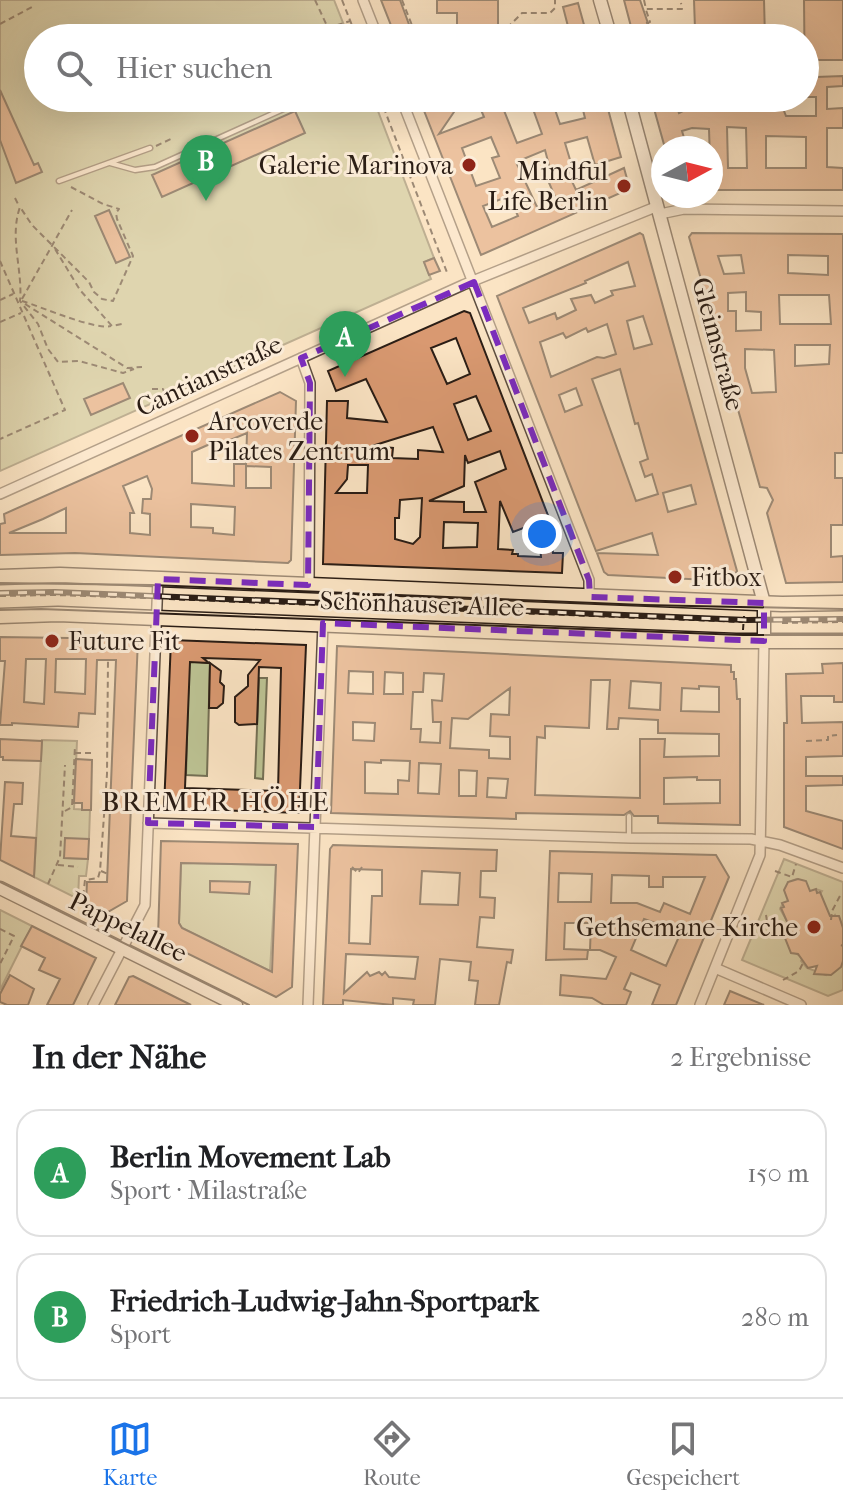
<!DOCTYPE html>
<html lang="de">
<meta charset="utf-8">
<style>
body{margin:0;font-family:"IM FELL French Canon",serif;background:#f2f2f2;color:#202124}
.compass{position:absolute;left:651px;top:136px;width:72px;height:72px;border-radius:50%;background:#fff;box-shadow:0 8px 32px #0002;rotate:83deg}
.you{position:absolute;left:542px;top:534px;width:28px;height:28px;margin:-20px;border:6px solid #fff;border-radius:50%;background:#1a73e8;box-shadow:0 0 0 12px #1a73e833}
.badge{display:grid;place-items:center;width:52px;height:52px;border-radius:50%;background:#1a73e8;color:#fff;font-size:26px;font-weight:700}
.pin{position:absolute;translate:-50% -66px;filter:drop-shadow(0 2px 4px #0008)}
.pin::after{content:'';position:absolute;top:42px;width:28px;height:24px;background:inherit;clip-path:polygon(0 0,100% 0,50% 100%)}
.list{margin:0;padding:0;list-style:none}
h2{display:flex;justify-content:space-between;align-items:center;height:104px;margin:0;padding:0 32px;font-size:34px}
h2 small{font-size:26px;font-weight:400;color:#757577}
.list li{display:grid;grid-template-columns:52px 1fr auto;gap:24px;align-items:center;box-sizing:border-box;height:128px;margin:0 16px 16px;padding:0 16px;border:2px solid #e0e0e0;border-radius:24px}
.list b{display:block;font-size:30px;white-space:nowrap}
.list p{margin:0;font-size:26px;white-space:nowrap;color:#757577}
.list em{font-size:26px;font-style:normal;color:#757577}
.icon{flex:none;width:44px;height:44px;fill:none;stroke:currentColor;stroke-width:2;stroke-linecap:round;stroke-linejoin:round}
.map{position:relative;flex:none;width:843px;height:1005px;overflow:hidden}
.search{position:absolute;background:#fff;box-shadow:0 8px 32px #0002;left:24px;right:24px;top:24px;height:88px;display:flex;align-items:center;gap:20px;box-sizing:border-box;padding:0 28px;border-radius:44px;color:#757577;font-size:30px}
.sheet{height:392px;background:#fff}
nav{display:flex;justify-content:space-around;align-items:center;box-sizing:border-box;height:112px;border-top:2px solid #e0e0e0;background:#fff;font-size:22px;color:#757577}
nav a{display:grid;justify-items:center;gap:4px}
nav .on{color:#1a73e8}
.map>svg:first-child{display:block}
.green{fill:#bdc495;stroke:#747055;stroke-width:2}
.building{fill:#d99971;stroke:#2a1d15;stroke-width:2;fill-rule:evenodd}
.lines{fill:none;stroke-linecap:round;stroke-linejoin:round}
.lane-casing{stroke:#5e4f41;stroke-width:7}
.street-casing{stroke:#5e4f41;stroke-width:12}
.secondary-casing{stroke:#2a1d15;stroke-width:15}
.primary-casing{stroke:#2a1d15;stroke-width:17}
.path{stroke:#2a1d15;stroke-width:2;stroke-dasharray:6 4;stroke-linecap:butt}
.lane{stroke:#fcedd9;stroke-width:4}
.street{stroke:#fcedd9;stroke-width:9}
.secondary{stroke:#fcedd9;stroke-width:12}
.primary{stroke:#fbe4c4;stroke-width:14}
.tram{stroke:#2a1d15;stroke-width:2}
.rail-casing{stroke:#2a1d15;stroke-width:6}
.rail{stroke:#fcedd9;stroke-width:3;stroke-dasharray:9;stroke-linecap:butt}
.marked{fill:none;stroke:#7b2cbf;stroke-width:6;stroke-dasharray:16 10;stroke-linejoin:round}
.poi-dot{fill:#8f2418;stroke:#fcedd9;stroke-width:3}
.labels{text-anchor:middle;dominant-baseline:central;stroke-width:6;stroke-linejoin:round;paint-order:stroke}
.poi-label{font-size:26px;fill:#2a1d15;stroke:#fcedd9;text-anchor:end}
.street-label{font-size:26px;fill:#2a1d15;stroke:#fcedd9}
.neighbourhood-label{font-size:28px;letter-spacing:2px;fill:#2a1d15;stroke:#fcedd9}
</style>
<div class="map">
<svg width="843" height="1005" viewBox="0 0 843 1005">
<rect width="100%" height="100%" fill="#fbe4c4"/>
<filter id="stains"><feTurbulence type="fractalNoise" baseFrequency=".0025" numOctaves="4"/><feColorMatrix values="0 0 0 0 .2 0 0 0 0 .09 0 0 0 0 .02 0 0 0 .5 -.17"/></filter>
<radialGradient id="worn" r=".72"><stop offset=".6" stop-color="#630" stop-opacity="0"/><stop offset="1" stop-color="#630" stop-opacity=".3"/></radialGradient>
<path class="green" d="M0,0H334L349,38H38V98H373L434,258L424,262L431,279L0,471Z
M189,661L210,663L207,776L186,775Z
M259,678H267L263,779L255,778Z
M42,740L77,741L74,809L90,810L89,839L65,858L88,859L86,876H79L78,899L34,877Z
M784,859L843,882V930L835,915L830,920L820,894L822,891L816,889L811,893L797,879L788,882L789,884L785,892L791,901L783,903L780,909L794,933L791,936L788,934L794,952L803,958L801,961L807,968L826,975L843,954V990L828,996L742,960Z
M181,863L276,865L270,971L182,928L179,923Z
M0,910L32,926L0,990Z"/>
<path class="building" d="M381,0H400L414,38H396Z
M437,0H498V27L478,28V38H436L457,29V13H437Z
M624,0H640L653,38H634Z
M694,0H764L765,38H725V28L706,29L705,38H683V29H695Z
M804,0H843V60H816V77L843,76V86L827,87V109L843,108V128H827V167L843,168V190H711L709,129L692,128L682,131L687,148H665L651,98H674L679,113L689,108H703V98H725V111L744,110V98H779L786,116H816V97H805ZM727,127L746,128L747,168H728ZM766,136L806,137V168H766Z
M578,3L586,32L588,38H571L563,7Z
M0,90L34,165L38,163L42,172L16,183L0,140Z
M419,98H442L445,105L450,103L454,112L439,134L484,117L476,98H499L517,143L542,134L529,98H551L560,124L585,118L580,98H605L621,157L595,165L587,137L565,143L571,163L574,162L577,171L568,173L576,190L624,168L629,186L627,190L481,255ZM491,137L499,156L492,158L500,178L476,186L462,148ZM545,150L550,169L544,171L556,199L537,207L516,162ZM509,196L518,216L492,227L483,206Z
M295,111L305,133L162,197L152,175Z
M109,210L130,257L116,263L95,216Z
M640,233L643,235L737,571L729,581L608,575L604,572L597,553L658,555L652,533L596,551L497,296ZM628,262L635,286L611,291L613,295L595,303L591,295L571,299L576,310L557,319L555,313L529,323L523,308L586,283L585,281ZM643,316L652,344L634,349L627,321ZM607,324L616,354L604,358L597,357L551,377L540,342L563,333L566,338L586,328L588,332ZM620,369L635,424L638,423L648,459L640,462L645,477L652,474L658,494L636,501L592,379ZM576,388L582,405L565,412L559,395ZM691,485L696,504L668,512L663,493Z
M692,233L843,234V453H835V478H843V525H831V557L843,556V582L786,583L767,513L773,500L767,488L760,487L689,237ZM741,255L744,273L724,274L718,256ZM788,255L828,256V275L788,273ZM746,292V311L761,312V330L736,331V311H728V293ZM779,295H829L831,324H780ZM795,345H830L829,364L795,366ZM745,349L774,350L776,392L752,393L745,368Z
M434,258L440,271L429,275L424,262Z
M464,311L470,313L549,518L553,553H563L562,573L323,564L327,401H348L347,418L387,422L366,379L336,391L328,371ZM456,338L470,374L447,384L431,348ZM476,396L491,431L468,440L454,404ZM433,427L443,452L418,450V459L392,458L393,448L372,446ZM500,451L506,469L475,482L486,512H464V502L429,501L464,486L465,455L468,463ZM348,465H368L367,493H336L347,479ZM422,498L420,537L413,544L395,539V518H399L400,500ZM500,501L513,532L534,524L539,536L541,557L518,556V554H512L513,550L498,549ZM444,522L478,523L477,547L443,548Z
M123,383L130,398L91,415L84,399Z
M280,392L296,401L291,560L288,563L75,553L0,555V524L5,523L4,514ZM247,433L246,464H234V486L192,483V452L210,444L211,448ZM246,466L271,467V488H246ZM147,476L152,489L151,499H143L142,513L150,514V535L130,533V513H134L123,486ZM191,504L235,507L234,535L213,533V528L191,527ZM66,508V533H9L43,519Z
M0,637L138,639L127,901L106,913L86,903L87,882H107L116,660H97L95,714L79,713L78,727L12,723V725H0L5,661H0ZM26,659H46L44,704L24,702ZM56,659H86L85,694L55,692Z
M171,640L306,645L299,813L164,808ZM203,658L260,660L248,675V686L235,697V722L239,725L257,724L259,667L281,668L278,791L185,788L190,662L209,663Z
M337,646L731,665V672H734V679H736L737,699H740V825L658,823V816H634L630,811L624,815L516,813V819L331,813ZM349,671L373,672V694L348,693ZM385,672L403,673V694H384ZM424,673L444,674L442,701L432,700L433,722H441L440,743L420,742L421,729H411L413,692H423ZM591,680H610L607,729H618L619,718L658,720V733L719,734V756L664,757L665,739H640V798L535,795L537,737L545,738V726L589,728ZM631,681L661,683L660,710L629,708ZM699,686L719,687V712L681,711L682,688L699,689ZM510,688L509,715L491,714L490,736L510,737V759L489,758V750L450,748L452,718L468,719ZM353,722L375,723L374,741L353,740ZM381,760L410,761L409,781L398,780V794L365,793V762L381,763ZM419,763L441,764L439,794L418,793ZM459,770L477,771L476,796H459ZM697,777V780H720V803L664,804V778ZM488,778L508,779L506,798L487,797Z
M210,663L221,671L220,682L224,686L223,703L217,708H209Z
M843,663V702H834V696H801L802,723L843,722V756L806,757V776H843V785L806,786V811L843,821V849L784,827V723H787L786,674L823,673L822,664Z
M0,739L42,741L41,761L3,760V757H0Z
M76,759L92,760L91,810H82V803H74Z
M5,782L23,783L22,804H14L11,836L36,838L34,877L0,860Z
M65,838L89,839L88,859L64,858Z
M161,841L298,844L292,987L276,997L160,940L158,937ZM181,863L276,865L272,972L182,928L179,923Z
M333,845L497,850L496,871H481L480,897L495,898L494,918L480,917L477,947L513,950L511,963L507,962L499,1005H475L478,981L469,980L471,962L440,959L435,1005H413L414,1000L393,998V1005L343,1000V1005H323L330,849ZM351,869L382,870V896H372L370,944L349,943ZM422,871L460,873L458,905L420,904ZM346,954L418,957L415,979L389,977L385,972L382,975L379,972L370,976L367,972L344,993Z
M550,851L716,855L729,877L676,1005H652L660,985L631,973L624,989L631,992L626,1005H604L592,998L560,995L561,975L606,979L616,957L600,950H590L591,923H565L564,949L588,950L587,959L546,960ZM559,873L592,874L591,902H558ZM612,875L649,876V887H663V877H705L690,914L664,903L660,912L637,903H611ZM644,919L681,932L666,966L631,950Z
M798,879L806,881L810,891L816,889L817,893L820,892L830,916H839L843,928V961L841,967L831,975L814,974L817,966L808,968L798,954L791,953L785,938L792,933L781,908L784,907L782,903L788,901L784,890L788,882Z
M210,881L250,882L249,894L210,892Z
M32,926L96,958L73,1005H47L60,979L39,970L45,958L21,946Z
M10,975L34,989L28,1005H7L0,1002V994Z
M133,976L191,1005H115L129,977Z
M730,991L764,1005H724Z"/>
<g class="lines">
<g class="lane-casing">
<path id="lane" d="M110,163L135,170L155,167L290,106
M59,181L150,148
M629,837V816"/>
</g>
<g class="street-casing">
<path id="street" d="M363,0L378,38
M401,98L589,580V597
M660,214L684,209L843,211
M301,358L310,383L309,585
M0,494L463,285L658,206
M148,823L631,838L751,839L780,845L843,868
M715,968L801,1005
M93,1005L145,905L158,579
M308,1005L323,624
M700,1005L760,855L764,641"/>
</g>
<g class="secondary-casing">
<path id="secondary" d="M600,0L611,38
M628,98L764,603V641
M0,888L236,1005"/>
</g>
<g class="primary-casing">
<path id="primary" d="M0,577L60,575L782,604L843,603
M0,616L58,614L736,641H843"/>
</g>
<path class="path" d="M315,0L328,28L350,21
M342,0L357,38
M402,0L417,38
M644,0L646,9H682L681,3
M646,23L650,22L646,10
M0,24L32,7
M507,28L522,13H550L555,8V0
M380,98L448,275
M156,146L173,138
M71,187L103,204L119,209L116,213L117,219L133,256L113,301L102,299L94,292L89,282L32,225L20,207C9,238 23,270 20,301L38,324L48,349L58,362L79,361L123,373L134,369
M15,198L19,206
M55,249L80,290L112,326L122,324
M0,261L65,410L0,439
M22,299L72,210
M0,300L13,294
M22,301C42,307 94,330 111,326
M25,304L127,368L142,367
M0,322L21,313
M152,389H163L167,399
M0,596L56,595L147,598
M169,599L743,622
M782,623L843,622
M743,630L744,616
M806,741L828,740V736L837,735
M75,753H91
M65,811L72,807L75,746
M58,865L78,867
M352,867L358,873L362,867
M101,871L108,874
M775,871L792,877L796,864
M48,884L60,857L65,765
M82,906L85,880L98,878L100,871L107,774L108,659
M766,915L767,921
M831,920L832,911L841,894
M769,928L783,929L793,936
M0,929L14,936L0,964
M841,945L843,946
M783,980L799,971L804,961"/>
<use href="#lane" class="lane"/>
<use href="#street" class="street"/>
<use href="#secondary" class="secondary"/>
<use href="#primary" class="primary"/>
<path class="tram" d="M0,583L151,585L644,605L843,609
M0,610L41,609L743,635H843
M0,882L249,1005"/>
<g class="rail-casing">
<path id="rail" d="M0,593L55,592L747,620L843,619"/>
</g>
<use href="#rail" class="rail"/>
</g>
<path d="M0 0H843V1005H0ZM474,282L589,580L590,597L764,603V641L323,623L316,827L148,823L158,579L308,585L310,383L301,358Z" fill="#fbe4c4" fill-opacity=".55" fill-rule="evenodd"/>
<path class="marked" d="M474,282L589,580L590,597L764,603V641L323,623L316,827L148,823L158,579L308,585L310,383L301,358Z"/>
<g class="poi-dot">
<circle cx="469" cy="165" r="8"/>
<circle cx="624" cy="186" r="8"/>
<circle cx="192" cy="436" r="8"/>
<circle cx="675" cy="577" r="8"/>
<circle cx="52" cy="641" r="8"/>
<circle cx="814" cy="927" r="8"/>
</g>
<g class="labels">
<g class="poi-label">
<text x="453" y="165">Galerie Marinova</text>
<text x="608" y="171">Mindful<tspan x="608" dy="30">Life Berlin</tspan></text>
<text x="208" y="421" text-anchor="start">Arcoverde<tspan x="208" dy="30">Pilates Zentrum</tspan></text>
<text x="691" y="577" text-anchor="start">Fitbox</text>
<text x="68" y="641" text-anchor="start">Future Fit</text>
<text x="798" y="927">Gethsemane-Kirche</text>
</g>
<g class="street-label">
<text transform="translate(718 344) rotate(75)">Gleimstraße</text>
<text transform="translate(209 376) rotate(-25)">Cantianstraße</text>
<text transform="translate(422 604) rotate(2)">Schönhauser Allee</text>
<text transform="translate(128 927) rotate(26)">Pappelallee</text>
</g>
<g class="neighbourhood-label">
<text x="216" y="801">BREMER HÖHE</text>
</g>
</g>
<rect width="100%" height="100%" filter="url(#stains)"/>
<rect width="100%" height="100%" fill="url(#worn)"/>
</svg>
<svg class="compass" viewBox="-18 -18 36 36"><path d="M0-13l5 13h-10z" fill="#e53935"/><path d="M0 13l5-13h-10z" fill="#757577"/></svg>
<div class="you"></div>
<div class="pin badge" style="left:345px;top:377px;background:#2e9e5b">A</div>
<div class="pin badge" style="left:206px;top:201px;background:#2e9e5b">B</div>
<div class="search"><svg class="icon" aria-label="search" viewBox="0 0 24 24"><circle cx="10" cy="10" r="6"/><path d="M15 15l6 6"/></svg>Hier suchen</div>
</div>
<section class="sheet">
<h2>In der Nähe<small>2 Ergebnisse</small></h2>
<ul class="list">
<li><span class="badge" style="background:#2e9e5b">A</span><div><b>Berlin Movement Lab</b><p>Sport · Milastraße</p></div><em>150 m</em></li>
<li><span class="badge" style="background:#2e9e5b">B</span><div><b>Friedrich-Ludwig-Jahn-Sportpark</b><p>Sport</p></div><em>280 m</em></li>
</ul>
</section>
<nav>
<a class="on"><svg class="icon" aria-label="map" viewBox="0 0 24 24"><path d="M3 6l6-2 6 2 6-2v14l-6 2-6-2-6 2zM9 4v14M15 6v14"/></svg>Karte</a>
<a><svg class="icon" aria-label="directions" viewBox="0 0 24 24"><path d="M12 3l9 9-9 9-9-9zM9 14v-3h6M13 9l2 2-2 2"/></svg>Route</a>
<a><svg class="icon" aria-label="saved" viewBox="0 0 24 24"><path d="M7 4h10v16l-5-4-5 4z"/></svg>Gespeichert</a>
</nav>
